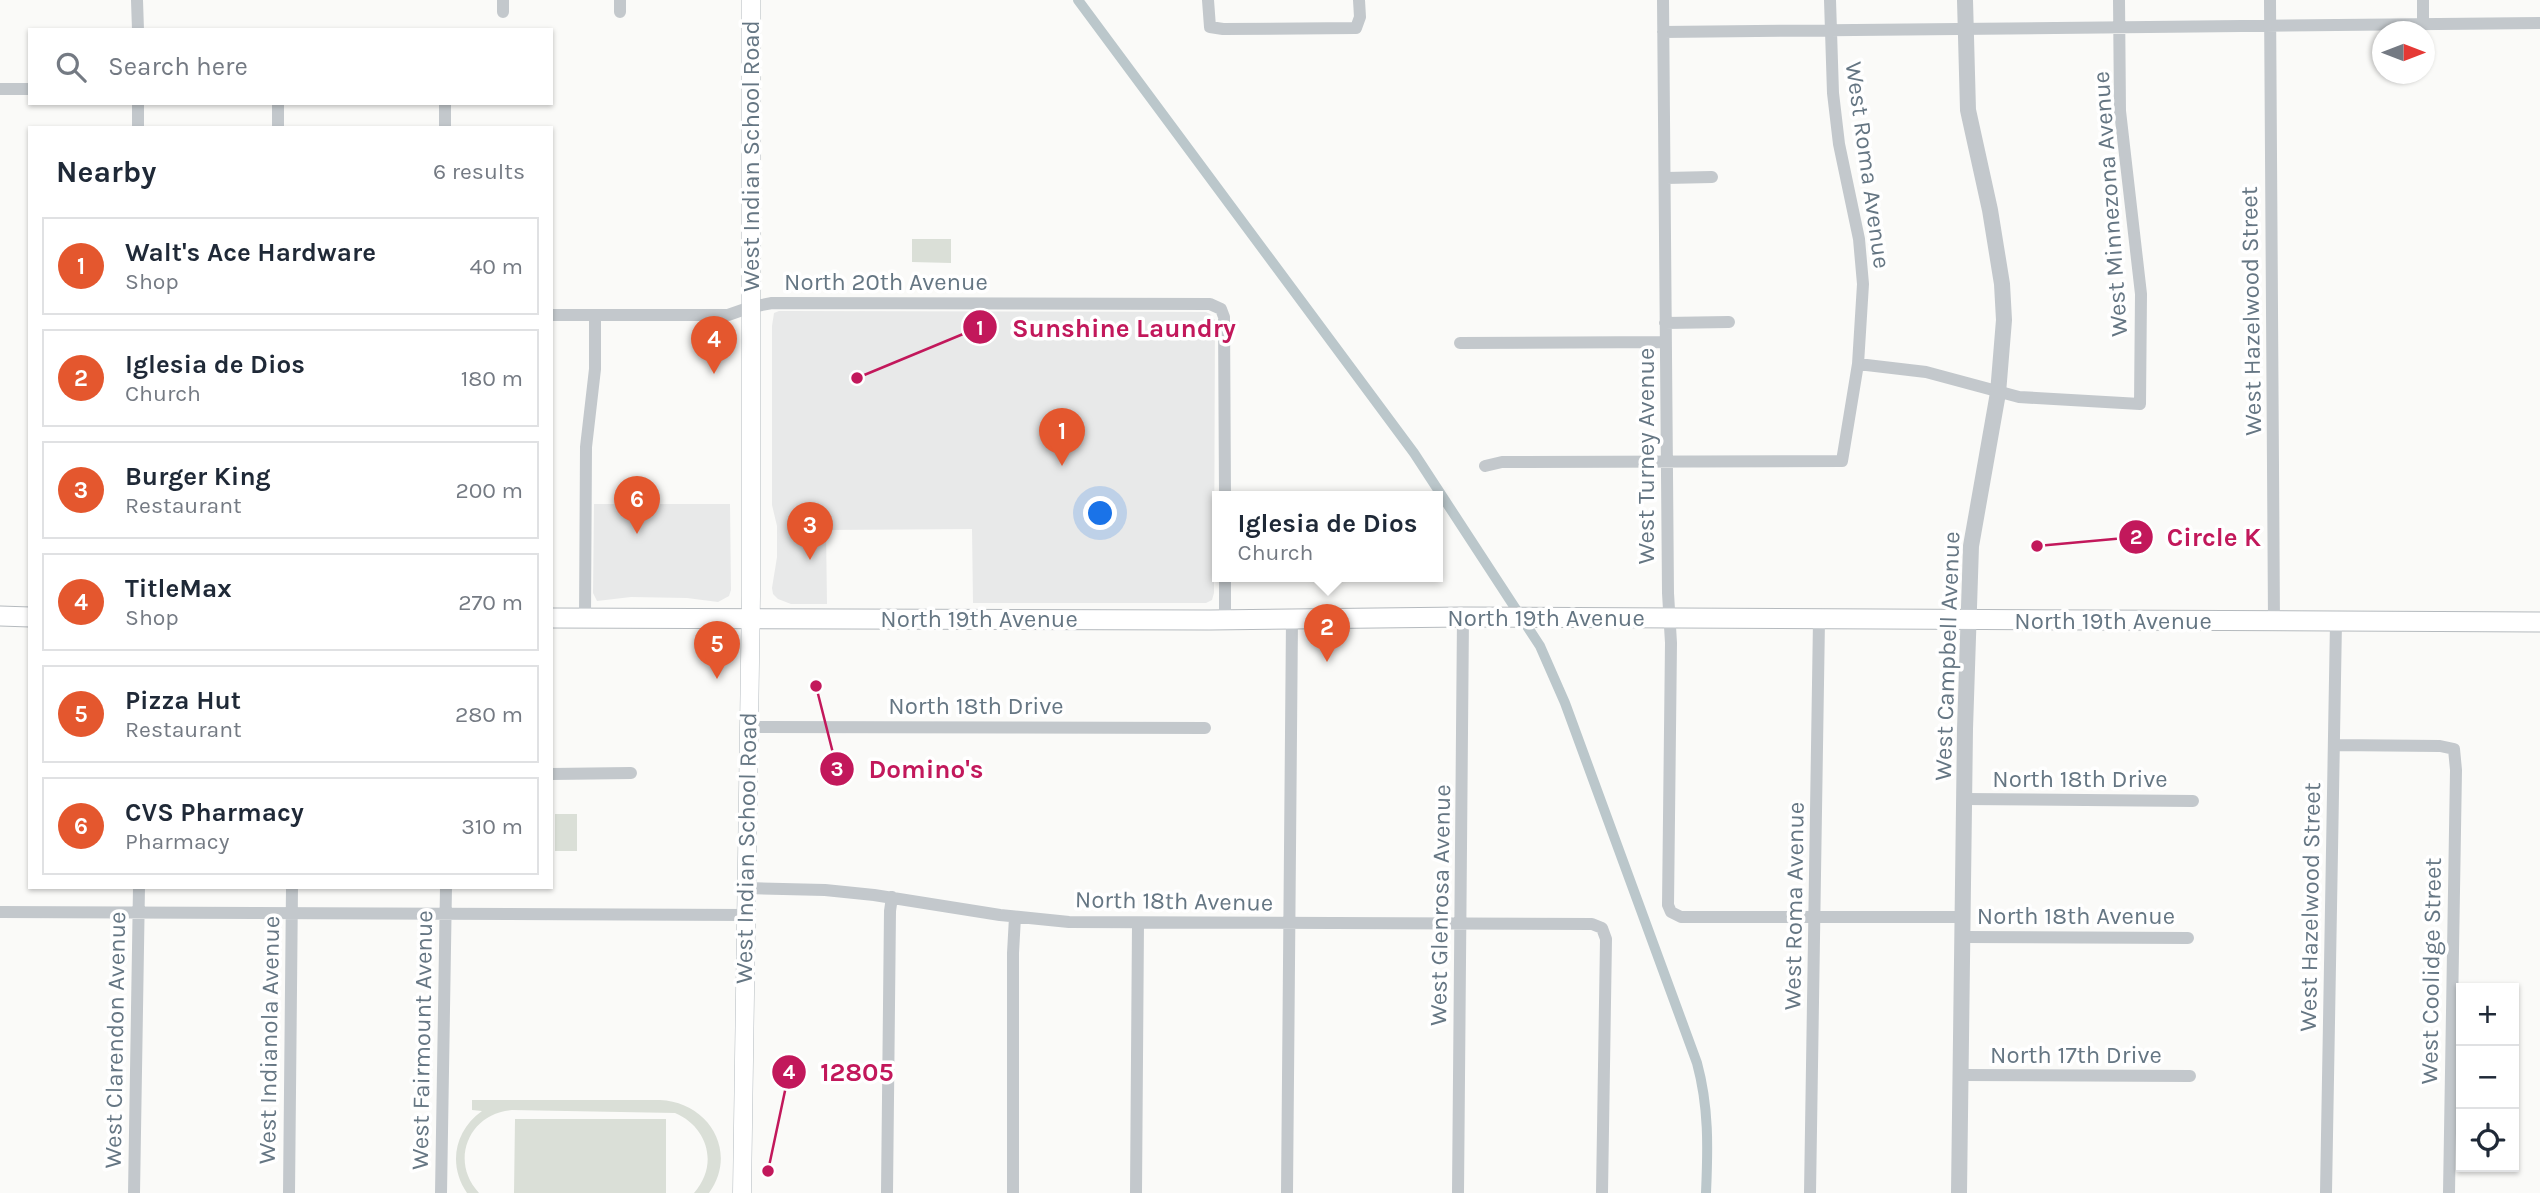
<!DOCTYPE html>
<meta charset="utf-8">
<style>
body{margin:0;font-family:Karla,sans-serif;background:#f6f6f7;color:#1f2937}
.controls{position:absolute;right:21px;bottom:21px;display:grid;overflow:hidden;border-radius:0px;box-shadow:0 2px 5px #0004}
.controls button{width:63px;height:63px;display:grid;place-items:center;padding:0;border:0;border-bottom:2px solid #e0e1e3;background:#fff;color:#1f2937;font:35px sans-serif}
.compass{position:absolute;left:2372px;top:21px;width:63px;height:63px;border-radius:50%;background:#fff;box-shadow:0 2px 5px #0004;rotate:90deg}
.you{position:absolute;left:1101px;top:514px;width:24px;height:24px;margin:-18px;border:5px solid #fff;border-radius:50%;background:#1a73e8;box-shadow:0 0 0 10px #1a73e833}
.badge{display:grid;place-items:center;width:46px;height:46px;border-radius:50%;background:#e4572e;color:#fff;font-size:23px;font-weight:700}
.pin{position:absolute;translate:-50% -58px;filter:drop-shadow(0 2px 4px #0008)}
.pin::after{content:'';position:absolute;top:37px;width:24px;height:21px;background:inherit;clip-path:polygon(0 0,100% 0,50% 100%)}
.popup{position:absolute;left:1212px;top:491px;width:231px;height:91px;box-sizing:border-box;display:grid;place-content:center;border-radius:0px;background:#fff;filter:drop-shadow(0 2px 5px #0005);font-size:23px;white-space:nowrap;color:#747a83}
.popup b{font-size:26px;color:#1f2937}
.popup::after{content:'';position:absolute;left:50%;top:100%;margin-left:-14px;border:14px solid transparent;border-top-color:#fff}
.list{margin:0;padding:0;list-style:none}
h2{display:flex;justify-content:space-between;align-items:center;height:91px;margin:0;padding:0 28px;font-size:30px}
h2 small{font-size:23px;font-weight:400;color:#747a83}
.list li{display:grid;grid-template-columns:46px 1fr auto;gap:21px;align-items:center;box-sizing:border-box;height:98px;margin:0 14px 14px;padding:0 14px;border:2px solid #e0e1e3;border-radius:0px}
.list b{display:block;font-size:26px;white-space:nowrap}
.list p{margin:0;font-size:23px;white-space:nowrap;color:#747a83}
.list em{font-size:23px;font-style:normal;color:#747a83}
.icon{flex:none;width:38px;height:38px;fill:none;stroke:currentColor;stroke-width:2;stroke-linecap:round;stroke-linejoin:round}
.map{position:relative;flex:none;width:2540px;height:1193px;overflow:hidden}
.search{position:absolute;background:#fff;box-shadow:0 2px 5px #0004;left:28px;top:28px;width:525px;height:77px;display:flex;align-items:center;gap:18px;box-sizing:border-box;padding:0 24px;border-radius:0px;color:#747a83;font-size:26px}
.panel{position:absolute;background:#fff;box-shadow:0 2px 5px #0004;left:28px;top:126px;width:525px;height:763px;border-radius:0px}
.map>svg:first-child{display:block}
.built{fill:#e8e9e9}
.green{fill:#dadfd7}
.lines{fill:none;stroke-linecap:round;stroke-linejoin:round}
.canal{stroke:#bbc7cb;stroke-width:10}
.secondary-casing{stroke:#b3babf;stroke-width:19}
.primary-casing{stroke:#b5babe;stroke-width:21}
.minor{stroke:#c3c8cc;stroke-width:12}
.tertiary{stroke:#c3c8cc;stroke-width:16}
.secondary{stroke:#fff;stroke-width:18}
.primary{stroke:#fff;stroke-width:19}
.labels{text-anchor:middle;dominant-baseline:central;stroke-width:7;stroke-linejoin:round;paint-order:stroke}
.street-label{font-size:24px;fill:#657683;stroke:#fff}
.leader{fill:none;stroke:#c2185b;stroke-width:2.5}
.callout-dot{fill:#c2185b;stroke:#fff;stroke-width:2.5}
.mark-label{font-size:21px;text-anchor:middle;font-weight:bold;fill:#fff}
.callout-label{font-size:26px;text-anchor:middle;font-weight:bold;fill:#c2185b;stroke:#fff;stroke-width:7;stroke-linejoin:round;paint-order:stroke}
</style>
<div class="map">
<svg width="2540" height="1193" viewBox="0 0 2540 1193">
<rect width="100%" height="100%" fill="#fafaf8"/>
<path class="built" d="M779,311L1206,312L1210,314L1215,320L1214,593L1212,600L1206,603H973L972,529L826,530L827,604H791L778,599L773,594L772,588L777,557V526L772,505V326L774,313Z
M594,504H730L731,590L729,596L718,602L687,598L631,597L597,601L593,593Z"/>
<path class="green" d="M912,239H951V263L912,262Z
M555,814H577V851H555Z
M472,1100H660C708,1102 739,1151 709,1193H694C719,1165 708,1127 675,1113L512,1110C469,1113 449,1161 479,1193H467C448,1165 454,1131 482,1111L472,1110Z
M515,1119H666V1193H514Z"/>
<g class="lines">
<path class="canal" d="M1078,0L1414,453L1540,646L1565,703L1697,1063C1709,1107 1708,1148 1706,1193"/>
<g class="secondary-casing">
<path id="secondary" d="M742,1193L751,596V0"/>
</g>
<g class="primary-casing">
<path id="primary" d="M0,616L30,617
M551,618L1210,620L1463,617L2540,622"/>
</g>
<path class="minor" d="M137,0L138,30
M503,0V12
M620,0V12
M1208,0L1210,27L1223,29L1356,28L1360,17L1359,0
M1663,0L1668,593L1671,643L1668,905L1671,912L1681,917H1963
M2270,0L2274,622
M2423,0V23
M1663,32L2540,23
M0,89H30
M138,103V128
M278,103V128
M445,103V128
M1666,178L1712,177
M551,315H728L751,307L772,303L1210,304L1221,309L1224,317L1225,496
M1665,323L1729,322
M1460,343L1666,342
M1858,364L1926,372L2019,397L2140,404L2141,294L2120,111L2119,0
M1485,466L1502,462L1842,461L1858,364L1863,284L1859,239L1839,144L1833,93L1830,0
M1225,576V619
M585,618L586,447L595,369V315
M748,727L1205,728
M2334,745L2440,746L2454,749L2456,770L2449,1193
M551,774L631,773
M1965,799L2193,801
M746,888L825,890L874,895L1000,915L1069,922L1592,924L1602,928L1606,939L1602,1193
M0,912L746,915
M1963,937L2188,938
M1961,1075L2190,1076
M134,1193L139,887
M289,1193L292,887
M441,1193L446,887
M887,1193L890,911L892,897
M1013,1193V953L1015,917
M1136,1193L1138,923
M1287,1193L1292,619
M1458,1193L1463,617
M1810,1193L1819,620
M2326,1193L2336,622"/>
<path class="tertiary" d="M1959,1193L1965,729L1971,546L1998,393L2004,320L2002,284L1990,210L1968,110L1965,0"/>
<use href="#secondary" class="secondary"/>
<use href="#primary" class="primary"/>
</g>
<g class="labels">
<g class="street-label">
<text transform="translate(751 156) rotate(-90)">West Indian School Road</text>
<text transform="translate(1868 165) rotate(82)">West Roma Avenue</text>
<text transform="translate(2110 204) rotate(-94)">West Minnezona Avenue</text>
<text x="886" y="282">North 20th Avenue</text>
<text transform="translate(2251 311) rotate(-91)">West Hazelwood Street</text>
<text transform="translate(1646 456) rotate(-90)">West Turney Avenue</text>
<text x="1546" y="618">North 19th Avenue</text>
<text x="979" y="619">North 19th Avenue</text>
<text x="2113" y="621">North 19th Avenue</text>
<text transform="translate(1947 656) rotate(-88)">West Campbell Avenue</text>
<text x="976" y="706">North 18th Drive</text>
<text x="2080" y="779">North 18th Drive</text>
<text transform="translate(746 848) rotate(-89)">West Indian School Road</text>
<text transform="translate(1174 901) rotate(1)">North 18th Avenue</text>
<text transform="translate(1440 905) rotate(-89)">West Glenrosa Avenue</text>
<text transform="translate(1794 906) rotate(-89)">West Roma Avenue</text>
<text transform="translate(2310 907) rotate(-89)">West Hazelwood Street</text>
<text x="2076" y="916">North 18th Avenue</text>
<text transform="translate(2431 971) rotate(-89)">West Coolidge Street</text>
<text transform="translate(115 1040) rotate(-89)">West Clarendon Avenue</text>
<text transform="translate(269 1040) rotate(-89)">West Indianola Avenue</text>
<text transform="translate(422 1040) rotate(-89)">West Fairmount Avenue</text>
<text x="2076" y="1055">North 17th Drive</text>
</g>
</g>
<path class="leader" d="M857 378L980 327M2037 546L2136 537M816 686L837 769M768 1171L789 1072"/>
<g class="callout-dot">
<circle cx="857" cy="378" r="7"/>
<circle cx="2037" cy="546" r="7"/>
<circle cx="816" cy="686" r="7"/>
<circle cx="768" cy="1171" r="7"/>
<circle cx="980" cy="327" r="18"/>
<circle cx="2136" cy="537" r="18"/>
<circle cx="837" cy="769" r="18"/>
<circle cx="789" cy="1072" r="18"/>
</g>
<g class="mark-label">
<text x="980" y="335">1</text>
<text x="2136" y="544">2</text>
<text x="837" y="776">3</text>
<text x="789" y="1079">4</text>
</g>
<g class="callout-label">
<text x="1124" y="337">Sunshine Laundry</text>
<text x="2214" y="546">Circle K</text>
<text x="926" y="778">Domino's</text>
<text x="857" y="1081">12805</text>
</g>
</svg>
<div class="controls">
<button>+</button>
<button>−</button>
<button><svg class="icon" aria-label="locate" viewBox="0 0 24 24"><circle cx="12" cy="12" r="6"/><path d="M12 2v4M12 18v4M2 12h4M18 12h4"/></svg></button>
</div>
<svg class="compass" viewBox="-18 -18 36 36"><path d="M0-13l5 13h-10z" fill="#e53935"/><path d="M0 13l5-13h-10z" fill="#747a83"/></svg>
<div class="you"></div>
<div class="pin badge" style="left:1062px;top:466px">1</div>
<div class="pin badge" style="left:1327px;top:662px">2</div>
<div class="popup"><b>Iglesia de Dios</b>Church</div>
<div class="pin badge" style="left:810px;top:560px">3</div>
<div class="pin badge" style="left:714px;top:374px">4</div>
<div class="pin badge" style="left:717px;top:679px">5</div>
<div class="pin badge" style="left:637px;top:534px">6</div>
<div class="search"><svg class="icon" aria-label="search" viewBox="0 0 24 24"><circle cx="10" cy="10" r="6"/><path d="M15 15l6 6"/></svg>Search here</div>
<section class="panel">
<h2>Nearby<small>6 results</small></h2>
<ul class="list">
<li><span class="badge">1</span><div><b>Walt's Ace Hardware</b><p>Shop</p></div><em>40 m</em></li>
<li><span class="badge">2</span><div><b>Iglesia de Dios</b><p>Church</p></div><em>180 m</em></li>
<li><span class="badge">3</span><div><b>Burger King</b><p>Restaurant</p></div><em>200 m</em></li>
<li><span class="badge">4</span><div><b>TitleMax</b><p>Shop</p></div><em>270 m</em></li>
<li><span class="badge">5</span><div><b>Pizza Hut</b><p>Restaurant</p></div><em>280 m</em></li>
<li><span class="badge">6</span><div><b>CVS Pharmacy</b><p>Pharmacy</p></div><em>310 m</em></li>
</ul>
</section>
</div>
